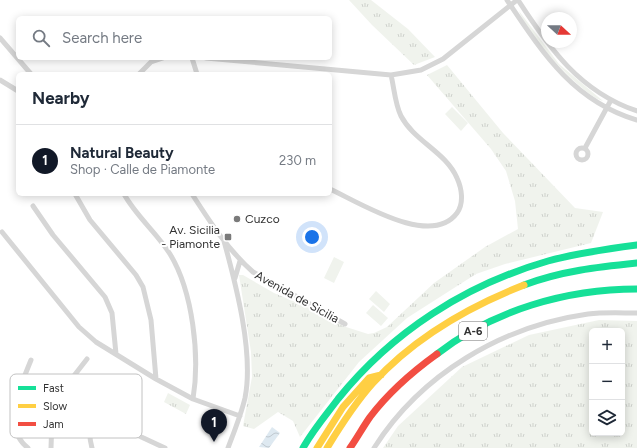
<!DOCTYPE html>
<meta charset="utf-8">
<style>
body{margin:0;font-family:Figtree,sans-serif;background:#f2f2f3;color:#1f2937}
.controls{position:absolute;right:12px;bottom:12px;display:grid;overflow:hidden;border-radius:6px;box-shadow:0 2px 10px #0003}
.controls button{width:36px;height:36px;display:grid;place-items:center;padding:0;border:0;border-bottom:1px solid #e0e1e3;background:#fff;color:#1f2937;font:20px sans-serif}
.compass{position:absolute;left:541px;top:12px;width:36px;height:36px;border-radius:50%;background:#fff;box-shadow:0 2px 10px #0003;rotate:111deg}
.you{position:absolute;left:312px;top:237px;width:14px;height:14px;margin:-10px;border:3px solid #fff;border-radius:50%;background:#1a73e8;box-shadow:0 0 0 6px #1a73e833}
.badge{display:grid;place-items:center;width:26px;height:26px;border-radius:50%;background:#111827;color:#fff;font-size:13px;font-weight:700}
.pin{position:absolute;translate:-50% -33px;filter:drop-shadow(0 1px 2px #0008)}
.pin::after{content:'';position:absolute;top:21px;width:14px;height:12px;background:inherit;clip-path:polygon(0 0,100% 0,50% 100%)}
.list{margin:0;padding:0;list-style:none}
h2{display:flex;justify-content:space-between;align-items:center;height:52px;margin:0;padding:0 16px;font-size:17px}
h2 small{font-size:13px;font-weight:400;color:#747a83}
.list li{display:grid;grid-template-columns:26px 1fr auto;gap:12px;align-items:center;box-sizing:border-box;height:72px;padding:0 16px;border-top:1px solid #e0e1e3}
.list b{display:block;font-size:15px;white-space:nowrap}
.list p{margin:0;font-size:13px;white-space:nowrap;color:#747a83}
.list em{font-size:13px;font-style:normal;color:#747a83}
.icon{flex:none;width:22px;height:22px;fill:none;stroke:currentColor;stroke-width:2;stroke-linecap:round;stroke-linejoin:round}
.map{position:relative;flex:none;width:637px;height:448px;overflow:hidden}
.search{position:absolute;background:#fff;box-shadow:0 2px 10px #0003;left:16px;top:16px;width:316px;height:44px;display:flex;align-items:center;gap:10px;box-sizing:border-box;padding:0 14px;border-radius:6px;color:#747a83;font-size:15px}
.panel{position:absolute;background:#fff;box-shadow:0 2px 10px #0003;left:16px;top:72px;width:316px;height:124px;border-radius:6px}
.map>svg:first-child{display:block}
.grass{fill:url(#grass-tufts);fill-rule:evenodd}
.garden{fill:#f0f3ed}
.water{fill:url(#water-waves)}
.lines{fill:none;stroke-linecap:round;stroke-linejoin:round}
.street{stroke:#d6d6d6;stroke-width:5}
.fast{stroke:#16e098;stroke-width:7}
.slow{stroke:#ffcf43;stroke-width:7}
.jam{stroke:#f24e42;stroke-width:7}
.poi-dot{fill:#7a7a7a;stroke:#fff;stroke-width:1.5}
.labels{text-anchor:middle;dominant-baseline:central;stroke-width:4;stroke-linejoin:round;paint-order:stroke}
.shield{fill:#fff;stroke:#707070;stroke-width:1}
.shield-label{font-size:11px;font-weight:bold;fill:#323232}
.poi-label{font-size:12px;fill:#323232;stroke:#fff;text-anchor:start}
.street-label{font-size:12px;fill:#323232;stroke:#fff}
.key{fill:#fff;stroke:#c2c2c2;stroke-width:1}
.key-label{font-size:11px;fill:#323232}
</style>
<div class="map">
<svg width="637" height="448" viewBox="0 0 637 448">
<defs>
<pattern id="grass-tufts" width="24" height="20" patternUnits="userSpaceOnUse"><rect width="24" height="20" fill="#f0f3ed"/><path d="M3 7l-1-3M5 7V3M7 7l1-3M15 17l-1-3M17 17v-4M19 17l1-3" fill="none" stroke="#ced1cc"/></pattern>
<pattern id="water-waves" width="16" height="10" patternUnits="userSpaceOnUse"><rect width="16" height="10" fill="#dee9f1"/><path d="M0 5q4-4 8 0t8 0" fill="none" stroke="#bfc8cf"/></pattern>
</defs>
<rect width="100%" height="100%" fill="#fff"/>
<path class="grass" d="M349,0H371L408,29L435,57L414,65L372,25Z
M447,65L503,133L575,208L603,212L591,243L505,264L476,274L407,318L359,362L300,437L293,421L278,412L254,429L243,426L252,377L251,352L239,275H243L274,293L319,312L343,326L368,334L374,333L387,327L434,283L485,247L518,229L515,201L506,171L491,149L427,75Z
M599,320L637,321V448H383L398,426L462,367L529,335ZM592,331H622V433H592Z
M168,393L190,405L186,414L164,402Z"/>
<path class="garden" d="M519,11L559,64L603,101C581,95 525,32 519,11Z
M452,107L468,123L461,131L445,114Z
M334,257L344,262L334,283L324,278Z
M376,291L390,304L384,312L369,299Z
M373,305L388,318L381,326L366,313Z"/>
<path class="water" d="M272,427L280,433L269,448L259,447Z"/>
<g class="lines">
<path class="street" d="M507,0C542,52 573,101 637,120
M518,0C549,48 580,92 637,111
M0,38L31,74
M192,58L197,74
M206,58L391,75L421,70L443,59L517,0
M139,74L151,62L163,58
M0,80L18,91
M585,148L611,100
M576 154a6 6 0 1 1 12 0a6 6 0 1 1-12 0Z
M330,189C360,203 431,248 457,213C464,203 462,189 457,178C446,152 414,141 401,116C395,104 394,87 391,75
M75,194L90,220L136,275L143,287L151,320L156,379
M124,194C136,216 157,233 170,254C193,292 200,356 193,399
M192,194C210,222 228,250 253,272L345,324
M33,206L53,235L105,297L112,313L116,354
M2,232L79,327L96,342L156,379L193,399L240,416
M224,241C236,285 254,353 245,398C241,415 234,432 228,448
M235,278L240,261
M137,435L165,448
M28,448C1,427 21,385 31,360
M51,448L52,418L59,395L87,359
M92,448C83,416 102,404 124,386
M374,448C421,374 502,326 588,314C604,312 621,313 637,313"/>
<path class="fast" d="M524,285C561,271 598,267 637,263
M437,354C493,310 567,289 637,289
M303,448C313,430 326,415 338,399C392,332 465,285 548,261C577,253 607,249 637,245"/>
<path class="slow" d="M317,448L343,407L369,378L381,375
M327,448C341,425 355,403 373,383C414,338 468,307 524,285"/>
<path class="jam" d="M350,448C357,438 363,427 370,417C389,392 412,372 437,354"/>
</g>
<g class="poi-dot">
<circle cx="237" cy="219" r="4"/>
<rect x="224" y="233" width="8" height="8" rx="2"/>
</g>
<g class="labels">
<rect class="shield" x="459" y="322" width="28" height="18" rx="3"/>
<g class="shield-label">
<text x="473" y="331">A-6</text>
</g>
<g class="poi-label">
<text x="245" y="219">Cuzco</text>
<text x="220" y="230" text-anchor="end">Av. Sicilia<tspan x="220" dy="14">- Piamonte</tspan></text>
</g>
<g class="street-label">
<text transform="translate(297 297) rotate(29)">Avenida de Sicilia</text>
</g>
</g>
<rect x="10" y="374" width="132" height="64" rx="6" class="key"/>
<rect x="18" y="386" width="18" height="4" fill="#16e098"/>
<rect x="18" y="404" width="18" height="4" fill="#ffcf43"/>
<rect x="18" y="422" width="18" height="4" fill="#f24e42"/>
<g class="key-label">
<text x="43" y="392">Fast</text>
<text x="43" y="410">Slow</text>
<text x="43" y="428">Jam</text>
</g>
</svg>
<div class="controls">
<button>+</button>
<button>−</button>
<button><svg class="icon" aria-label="layers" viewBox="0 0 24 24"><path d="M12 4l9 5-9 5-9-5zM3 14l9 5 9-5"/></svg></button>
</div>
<svg class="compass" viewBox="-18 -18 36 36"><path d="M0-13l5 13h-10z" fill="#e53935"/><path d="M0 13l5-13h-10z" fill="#747a83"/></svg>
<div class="you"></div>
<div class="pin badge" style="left:214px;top:442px">1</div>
<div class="search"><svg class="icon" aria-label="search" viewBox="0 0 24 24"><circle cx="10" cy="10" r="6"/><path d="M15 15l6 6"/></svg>Search here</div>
<section class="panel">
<h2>Nearby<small></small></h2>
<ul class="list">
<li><span class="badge">1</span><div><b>Natural Beauty</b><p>Shop · Calle de Piamonte</p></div><em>230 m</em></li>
</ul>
</section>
</div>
